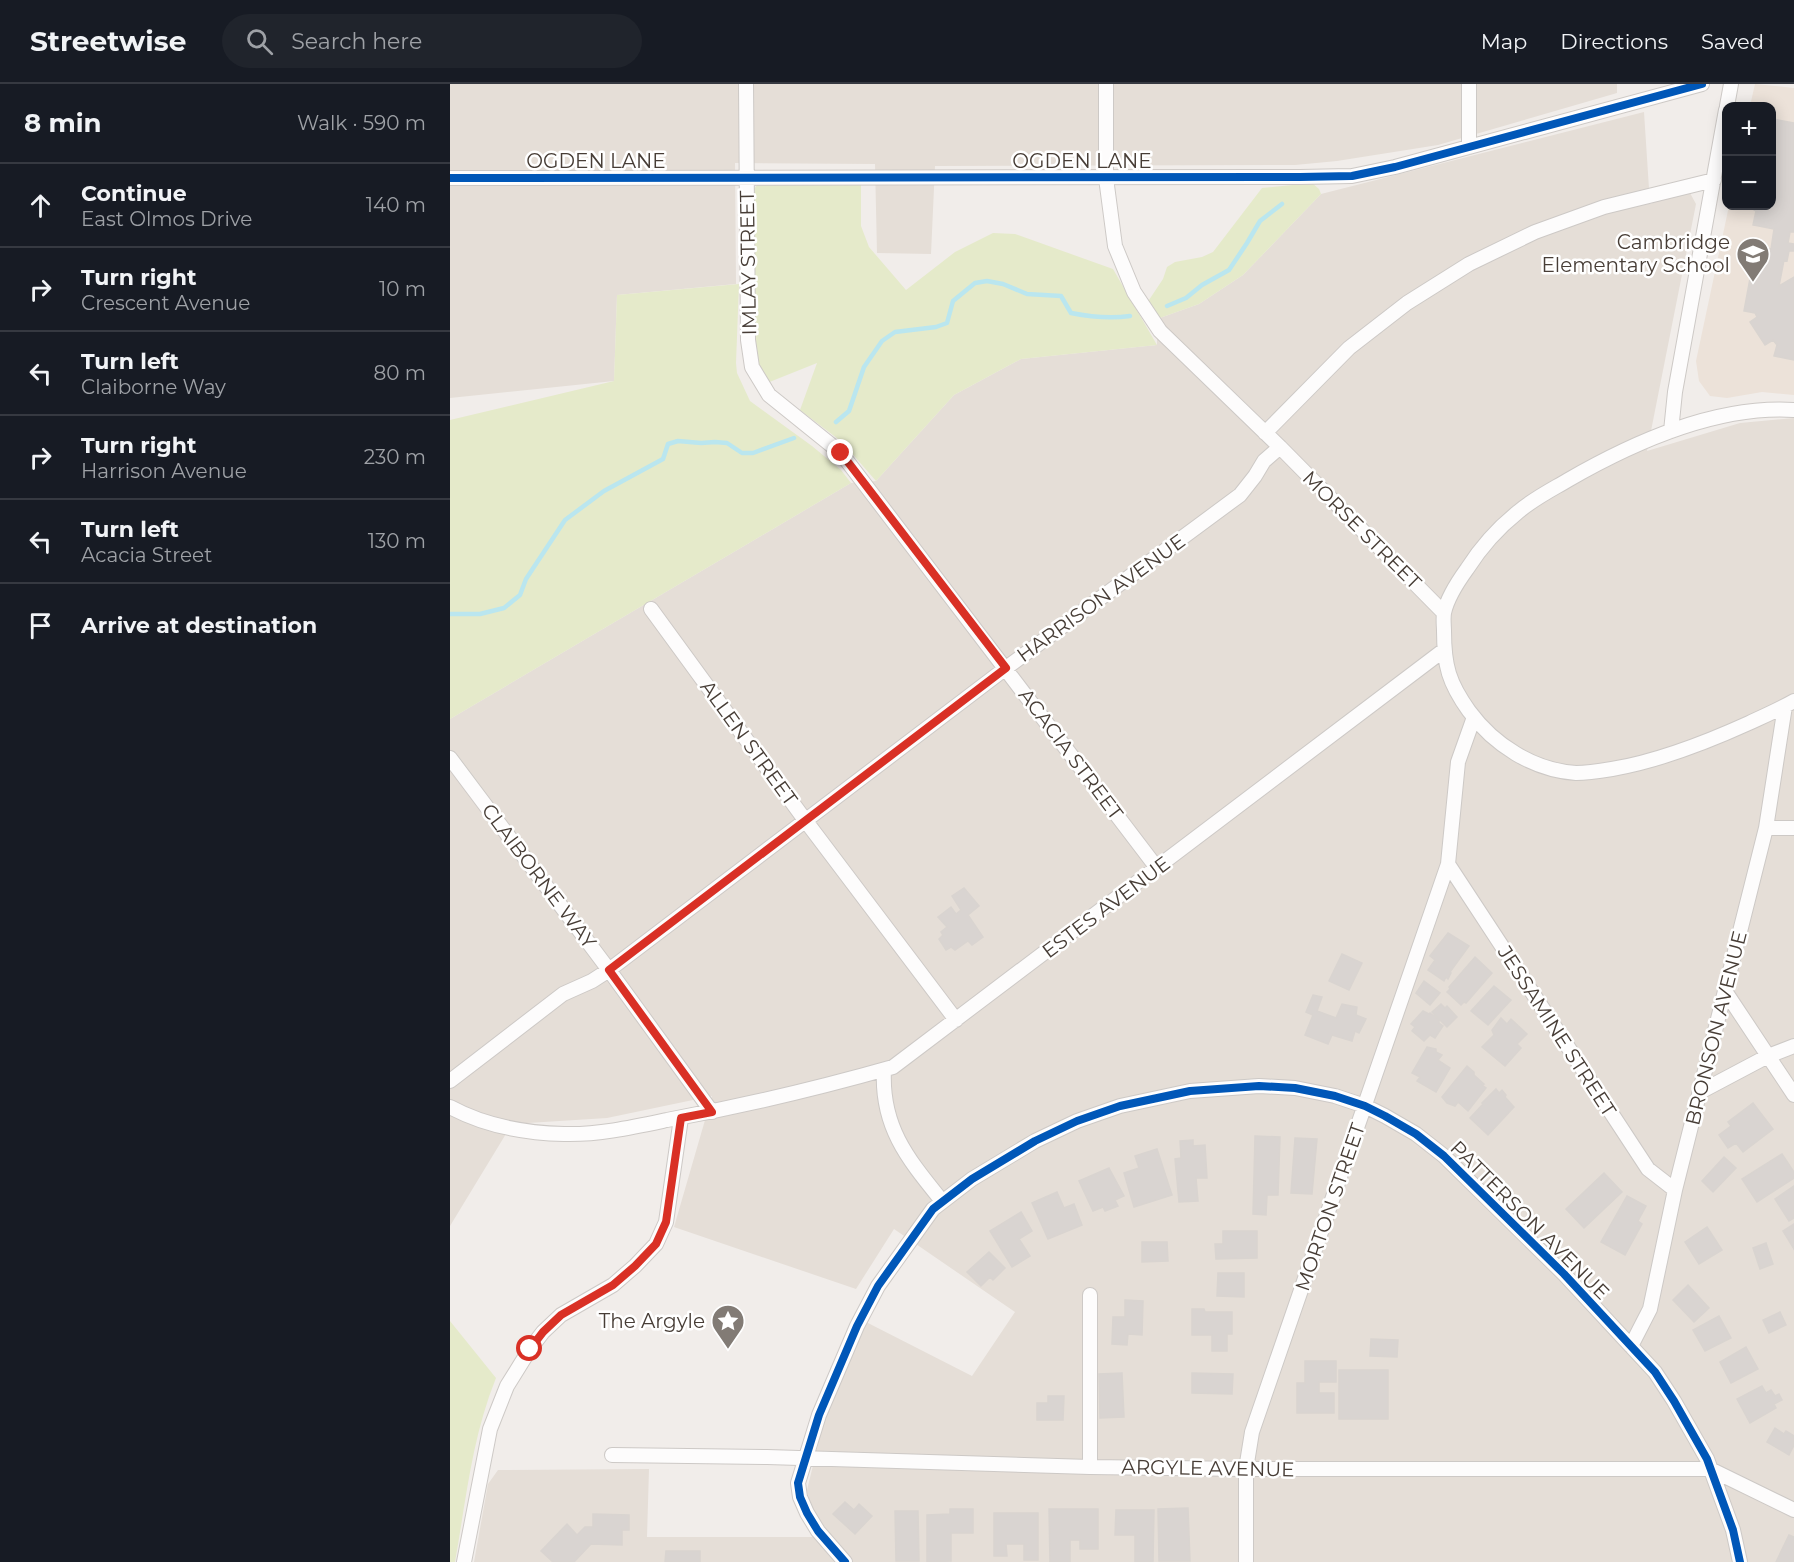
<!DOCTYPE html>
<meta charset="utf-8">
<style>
body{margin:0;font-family:Montserrat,sans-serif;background:#20242c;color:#f1f3f6}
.controls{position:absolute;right:18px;top:18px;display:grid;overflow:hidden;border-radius:12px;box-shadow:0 3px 15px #0003}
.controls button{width:54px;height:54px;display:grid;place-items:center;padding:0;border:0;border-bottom:2px solid #363941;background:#171b24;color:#f1f3f6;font:30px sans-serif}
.stop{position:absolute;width:18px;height:18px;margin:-14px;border:4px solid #d93025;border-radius:50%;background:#fff}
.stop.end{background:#d93025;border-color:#fff;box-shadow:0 2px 6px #0008}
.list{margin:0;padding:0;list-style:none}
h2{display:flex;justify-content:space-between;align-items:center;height:78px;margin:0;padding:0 24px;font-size:26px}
h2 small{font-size:20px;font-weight:400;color:#9ea1a6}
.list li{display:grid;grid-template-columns:39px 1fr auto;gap:18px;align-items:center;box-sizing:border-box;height:84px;padding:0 24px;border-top:2px solid #363941}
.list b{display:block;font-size:22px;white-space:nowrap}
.list p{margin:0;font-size:20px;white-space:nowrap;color:#9ea1a6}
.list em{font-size:20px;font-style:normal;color:#9ea1a6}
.icon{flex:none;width:33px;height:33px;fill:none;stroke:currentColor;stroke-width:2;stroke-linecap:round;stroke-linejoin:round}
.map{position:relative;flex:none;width:1344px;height:1478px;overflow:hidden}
header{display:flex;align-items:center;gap:36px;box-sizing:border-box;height:84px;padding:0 30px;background:#171b24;border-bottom:2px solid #363941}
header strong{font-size:28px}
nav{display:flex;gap:33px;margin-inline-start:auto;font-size:21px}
.search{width:420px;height:54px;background:#20242c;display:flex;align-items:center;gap:15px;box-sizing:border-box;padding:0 21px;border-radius:33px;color:#9ea1a6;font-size:22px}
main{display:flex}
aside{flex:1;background:#171b24}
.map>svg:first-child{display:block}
.residential{fill:#e5ded7}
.education{fill:#ece2d9}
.green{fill:#e5eaca}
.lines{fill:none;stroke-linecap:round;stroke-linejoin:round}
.stream{stroke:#bae6ef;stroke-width:4.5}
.building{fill:#d9d4d1;stroke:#d9d4d0;stroke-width:1.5}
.street-casing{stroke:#cdc9c6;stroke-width:16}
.street{stroke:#fdfcfc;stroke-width:14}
.cycleway-casing{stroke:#fff;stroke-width:11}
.cycleway{stroke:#0057b8;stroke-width:8}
.route{stroke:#d93025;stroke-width:8}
.labels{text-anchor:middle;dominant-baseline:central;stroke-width:5;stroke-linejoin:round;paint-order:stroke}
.street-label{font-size:20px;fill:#473d36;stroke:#fff}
.poi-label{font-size:20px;fill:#473d36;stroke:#fff;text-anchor:end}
</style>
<header>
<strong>Streetwise</strong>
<div class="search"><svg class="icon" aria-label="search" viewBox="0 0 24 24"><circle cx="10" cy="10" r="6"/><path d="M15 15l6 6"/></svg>Search here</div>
<nav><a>Map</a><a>Directions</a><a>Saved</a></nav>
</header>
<main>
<aside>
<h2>8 min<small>Walk · 590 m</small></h2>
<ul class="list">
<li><svg class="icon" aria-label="ahead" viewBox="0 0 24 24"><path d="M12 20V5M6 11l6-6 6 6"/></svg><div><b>Continue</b><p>East Olmos Drive</p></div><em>140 m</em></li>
<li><svg class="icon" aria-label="right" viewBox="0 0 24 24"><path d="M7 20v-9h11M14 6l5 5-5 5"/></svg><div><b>Turn right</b><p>Crescent Avenue</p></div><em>10 m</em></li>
<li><svg class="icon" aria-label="left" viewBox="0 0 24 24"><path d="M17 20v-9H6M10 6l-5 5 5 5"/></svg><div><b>Turn left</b><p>Claiborne Way</p></div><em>80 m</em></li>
<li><svg class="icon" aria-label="right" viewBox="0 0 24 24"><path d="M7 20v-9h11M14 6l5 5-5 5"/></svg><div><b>Turn right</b><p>Harrison Avenue</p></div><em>230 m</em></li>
<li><svg class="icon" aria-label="left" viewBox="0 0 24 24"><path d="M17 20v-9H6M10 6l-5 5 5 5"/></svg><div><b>Turn left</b><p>Acacia Street</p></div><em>130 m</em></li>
<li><svg class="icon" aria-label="arrive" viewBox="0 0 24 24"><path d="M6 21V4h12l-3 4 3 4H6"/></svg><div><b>Arrive at destination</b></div></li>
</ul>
</aside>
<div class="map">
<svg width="1344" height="1478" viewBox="0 0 1344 1478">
<rect width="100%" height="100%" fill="#f1edea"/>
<path class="residential" d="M0,0H1167V9L988,61L887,77L845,81L485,82L481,170L427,169L425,80L285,79L286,200L167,211L164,297L0,314Z
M1194,28L1200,120L1233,108L1240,109L1246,120L1197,367L1290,339L1344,334V1478H24L38,1400L48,1386L199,1385L197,1453H379L361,1423L357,1406L377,1324L416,1238L522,1292L565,1228L444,1145L406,1205L224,1143L262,1012L157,1034L62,1040L0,1142V635L401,399L426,397L504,311L571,275L707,261V235L749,220L793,191L871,110Z"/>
<path class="education" d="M1305,0L1344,4V311L1312,308L1277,314L1260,312L1249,297L1246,277L1279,122H1322V22H1300Z"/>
<path class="green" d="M862,99L869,105L871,110L793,191L749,220L707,235L699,216L713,195L717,183L725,178L752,173L763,168L812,104Z
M308,100L411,101V142L419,163L456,206L505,168L543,149L565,150L663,185L707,261L571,275L504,311L426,397L392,358L350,326L367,279L317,299L307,280L304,255L303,106Z
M289,200L286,279L287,289L300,317L362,362L391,386L401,399L0,635V336L164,297L167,211Z
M0,1237L46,1294C22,1353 16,1416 5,1478H0Z"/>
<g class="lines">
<path class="stream" d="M717,222L736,214L752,201L779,186L797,159L810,137L832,120
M386,338L399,327L414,283L432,257L445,248L486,243L497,239L503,217L525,199L537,197L553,200L577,210L611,212L621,229C641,233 659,235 680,232
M0,530H30L54,524L70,511L76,495L115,436L154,407L213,375L218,360L228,357L251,359L265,358L277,359L292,369H303L344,354"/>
</g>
<path class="building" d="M1323,35L1344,39V148H1340L1338,159L1344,160V167H1339L1337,177L1334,176L1329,202L1344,193V276L1324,272L1327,261L1323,256L1315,261L1300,238L1307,233L1305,229L1294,227L1306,162L1321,165L1324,145L1303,141L1306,127L1301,124V122H1322V83L1327,59L1322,58Z
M514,804L529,822L518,831L533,853L522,861L518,857L505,866L501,863L496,866L489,855L493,851L491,848L497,843L488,833L501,823L506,830L511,826L502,812Z
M998,849L1019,862L1000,888L1001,889L998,895L996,893L994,897L978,886L985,876L980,872Z
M892,870L912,879L899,906L879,897Z
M1025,873L1042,889L1016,919L1014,918L1011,921L997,908L1000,905L999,903Z
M974,897L990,909L980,921L966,909Z
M1044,902L1061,916L1038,941L1021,927Z
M863,911L872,913L867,927L886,934L892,920L907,923L906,931L916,935L909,949L905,947L902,957L882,951L878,960L855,951L863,931L856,928Z
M991,920L995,924L997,922L1007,933L997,943L982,928Z
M973,927L979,930L980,929L989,936V939L993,942L985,954L980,951L974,957L962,947L965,943L961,940Z
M1051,934L1057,940L1061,935L1077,950L1067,960L1071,964L1055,982L1032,963L1044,951L1042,946Z
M977,963L986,965V968L992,971L988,976L1000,984L986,1008L967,997L970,993L962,989Z
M1017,982L1024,988V991L1034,1000L1032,1001L1036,1004L1018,1027L1008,1018L1005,1022L997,1019L992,1013Z
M1046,1005L1049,1009L1052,1006L1056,1011L1055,1013L1064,1023L1038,1051L1020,1034L1033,1020L1032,1019Z
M1303,1019L1323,1045L1293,1068L1286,1059L1278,1064L1269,1051L1281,1042L1278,1038Z
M805,1052L830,1053L828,1111H817L816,1131L803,1130Z
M845,1054L867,1055L862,1110L841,1109Z
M743,1056V1062L755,1061L757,1094H746L748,1117L729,1118L725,1075L731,1074L730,1057Z
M707,1065L722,1111L684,1123L674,1089L689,1084L685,1072Z
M1332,1070L1344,1088V1094L1307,1118L1292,1095Z
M1274,1073L1286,1084L1263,1108L1252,1097Z
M659,1084L674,1112L665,1116L668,1122L655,1127L653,1123L643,1127L629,1097Z
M1154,1089L1172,1108L1134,1144L1116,1125Z
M1344,1102V1134L1339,1137L1325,1115Z
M607,1108L614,1124L624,1120L632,1141L598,1155L582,1119Z
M1177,1112L1196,1122L1188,1137L1192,1140L1175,1171L1151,1158Z
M571,1128L582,1147L569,1155L580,1172L562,1183L540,1147Z
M1344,1140V1165L1333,1147Z
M1257,1143L1272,1166L1249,1180L1235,1158Z
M773,1147H807V1174L766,1175L765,1160H773Z
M692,1158H717L718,1177L692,1178Z
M1316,1159L1323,1180L1310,1185L1303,1164Z
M539,1168L555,1184L543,1196L540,1193L531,1202L517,1188Z
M768,1189H794V1213L767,1212Z
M1238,1201L1259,1224L1244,1238L1223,1216Z
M675,1216L693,1217L692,1251L678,1250L677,1261L662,1260L663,1233H675Z
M742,1225H754L755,1228H782V1250H777V1267H762V1251H742Z
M1330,1228L1336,1241L1319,1249L1313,1236Z
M1269,1232L1281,1254L1255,1267L1243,1246Z
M921,1255L948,1256L947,1273L920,1272Z
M1296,1263L1308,1285L1281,1299L1270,1278Z
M855,1277H886V1298H869V1309H884V1329H847V1299H855Z
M889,1286H938V1335H889Z
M672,1289L674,1333L650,1334L649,1290Z
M742,1289L783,1290L782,1310L742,1309Z
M1312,1302L1316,1309L1321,1306L1325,1312L1329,1310L1332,1316L1324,1320L1326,1324L1300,1339L1287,1315Z
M598,1312H614L613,1336H587V1319H598Z
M1325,1344L1334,1350L1336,1347L1344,1352V1361L1339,1371L1317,1358Z
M395,1418L404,1426L409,1420L422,1432L405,1450L383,1430Z
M738,1424L740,1477H709L708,1425Z
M500,1425H523V1449H501V1477L477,1478V1431L500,1430Z
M599,1425H648V1465H630V1456H620V1478H600Z
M666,1426H704L703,1478H685V1451H665Z
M445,1427H468L469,1477H446Z
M544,1429H588V1476H574V1460H556L557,1472H544Z
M143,1430L179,1431V1446H172V1461L141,1460L124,1478H103L91,1467L117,1440L127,1451L135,1443H143Z
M1339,1451L1344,1453V1478H1326Z
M216,1467H250V1478H215Z"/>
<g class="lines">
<g class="street-casing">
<path id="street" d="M296,0L298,256L302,283L319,311L391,369L707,784
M656,0V94L665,162L684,208L710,247L830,363L994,529
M1019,0V63
M1277,22L1281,0
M0,94L850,93L902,92L945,83L1252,0
M1344,326C1266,321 1184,358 1118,396C1101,406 1083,415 1068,428C1048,444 1031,463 1017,485C1009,496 997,515 994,529C993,535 994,542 994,547C994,582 999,599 1019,627C1044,661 1083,686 1126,689C1138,689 1150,687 1162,685C1209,677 1255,659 1299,639C1314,632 1330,625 1344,617
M1221,347L1225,308L1276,26
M815,349L899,264L957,219L1019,180L1085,148L1154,123L1264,96
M201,525L355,736L506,936
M0,674L159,886L262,1028
M1316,744H1344
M998,780L1198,1085L1225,1106
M1275,907L1344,1011
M434,986C431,1043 458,1075 492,1117
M0,997L113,910L142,897L159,886L556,584L790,411L805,392L814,377L830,363
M1250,1008L1318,972L1344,962
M0,1023C35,1042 74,1049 114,1050C148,1051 184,1043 217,1036C293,1022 369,1004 443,983L994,566
M640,1211V1383
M1181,1262L1200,1225L1225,1106L1316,744L1335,622
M162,1371L317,1373L640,1383L796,1385H1260L1344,1426
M14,1478L40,1345L57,1302L80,1265L93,1248L111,1231L163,1201L185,1182L206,1160L216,1138L231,1034
M395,1478L368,1447L357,1429L350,1413L348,1399L369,1331L407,1242L428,1202L483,1125L522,1095L585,1057L627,1037L670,1022L740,1007L809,1002L845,1004L885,1012L915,1022L935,1032L966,1050L994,1072L1114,1190L1205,1288L1224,1317L1257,1375L1283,1446L1290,1478
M796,1478V1385L802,1348L998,780L1008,678L1024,633"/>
</g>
<use href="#street" class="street"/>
<g class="cycleway-casing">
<path id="cycleway" d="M0,94L850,93L902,92L945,83L1252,0
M395,1478L368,1447L357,1429L350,1413L348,1399L369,1331L407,1242L428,1202L483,1125L522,1095L585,1057L627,1037L670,1022L740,1007L809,1002L845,1004L885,1012L915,1022L935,1032L966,1050L994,1072L1114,1190L1205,1288L1224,1317L1257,1375L1283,1446L1290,1478"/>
</g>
<use href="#cycleway" class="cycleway"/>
</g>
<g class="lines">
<path class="route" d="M80,1265L93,1248L111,1231L163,1201L185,1182L206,1160L216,1138L231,1034L262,1028L159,886L556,584L391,369"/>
</g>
<defs>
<g id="school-pin" transform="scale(1.725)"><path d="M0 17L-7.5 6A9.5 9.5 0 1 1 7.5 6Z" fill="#827b75" stroke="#fff"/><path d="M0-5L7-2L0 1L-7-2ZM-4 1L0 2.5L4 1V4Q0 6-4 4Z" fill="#fff"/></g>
<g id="sight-pin" transform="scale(1.725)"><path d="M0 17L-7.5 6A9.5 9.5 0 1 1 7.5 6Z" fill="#827b75" stroke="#fff"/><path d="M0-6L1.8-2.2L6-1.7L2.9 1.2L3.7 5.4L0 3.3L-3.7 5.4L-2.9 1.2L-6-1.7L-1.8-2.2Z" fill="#fff"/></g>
</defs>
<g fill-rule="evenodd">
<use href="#school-pin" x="1303" y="170"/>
<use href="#sight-pin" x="278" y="1237"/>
</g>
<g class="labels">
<g class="street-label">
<text x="146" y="77">OGDEN LANE</text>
<text x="632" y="77">OGDEN LANE</text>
<text transform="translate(298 179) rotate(-91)">IMLAY STREET</text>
<text transform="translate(912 446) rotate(45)">MORSE STREET</text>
<text transform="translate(651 514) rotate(-36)">HARRISON AVENUE</text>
<text transform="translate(299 659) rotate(54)">ALLEN STREET</text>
<text transform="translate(621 670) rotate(53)">ACACIA STREET</text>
<text transform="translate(89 792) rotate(53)">CLAIBORNE WAY</text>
<text transform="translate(656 823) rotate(-37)">ESTES AVENUE</text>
<text transform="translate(1266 944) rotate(-76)">BRONSON AVENUE</text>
<text transform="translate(1107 947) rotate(57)">JESSAMINE STREET</text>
<text transform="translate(880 1123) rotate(-71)">MORTON STREET</text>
<text transform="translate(1080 1136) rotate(45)">PATTERSON AVENUE</text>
<text transform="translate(758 1384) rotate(1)">ARGYLE AVENUE</text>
</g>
<g class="poi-label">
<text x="1280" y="158">Cambridge<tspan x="1280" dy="23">Elementary School</tspan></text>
<text x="255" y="1237">The Argyle</text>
</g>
</g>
</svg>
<div class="controls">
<button>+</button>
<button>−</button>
</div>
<div class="stop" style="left:80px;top:1265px"></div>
<div class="stop end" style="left:391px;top:369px"></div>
</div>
</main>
